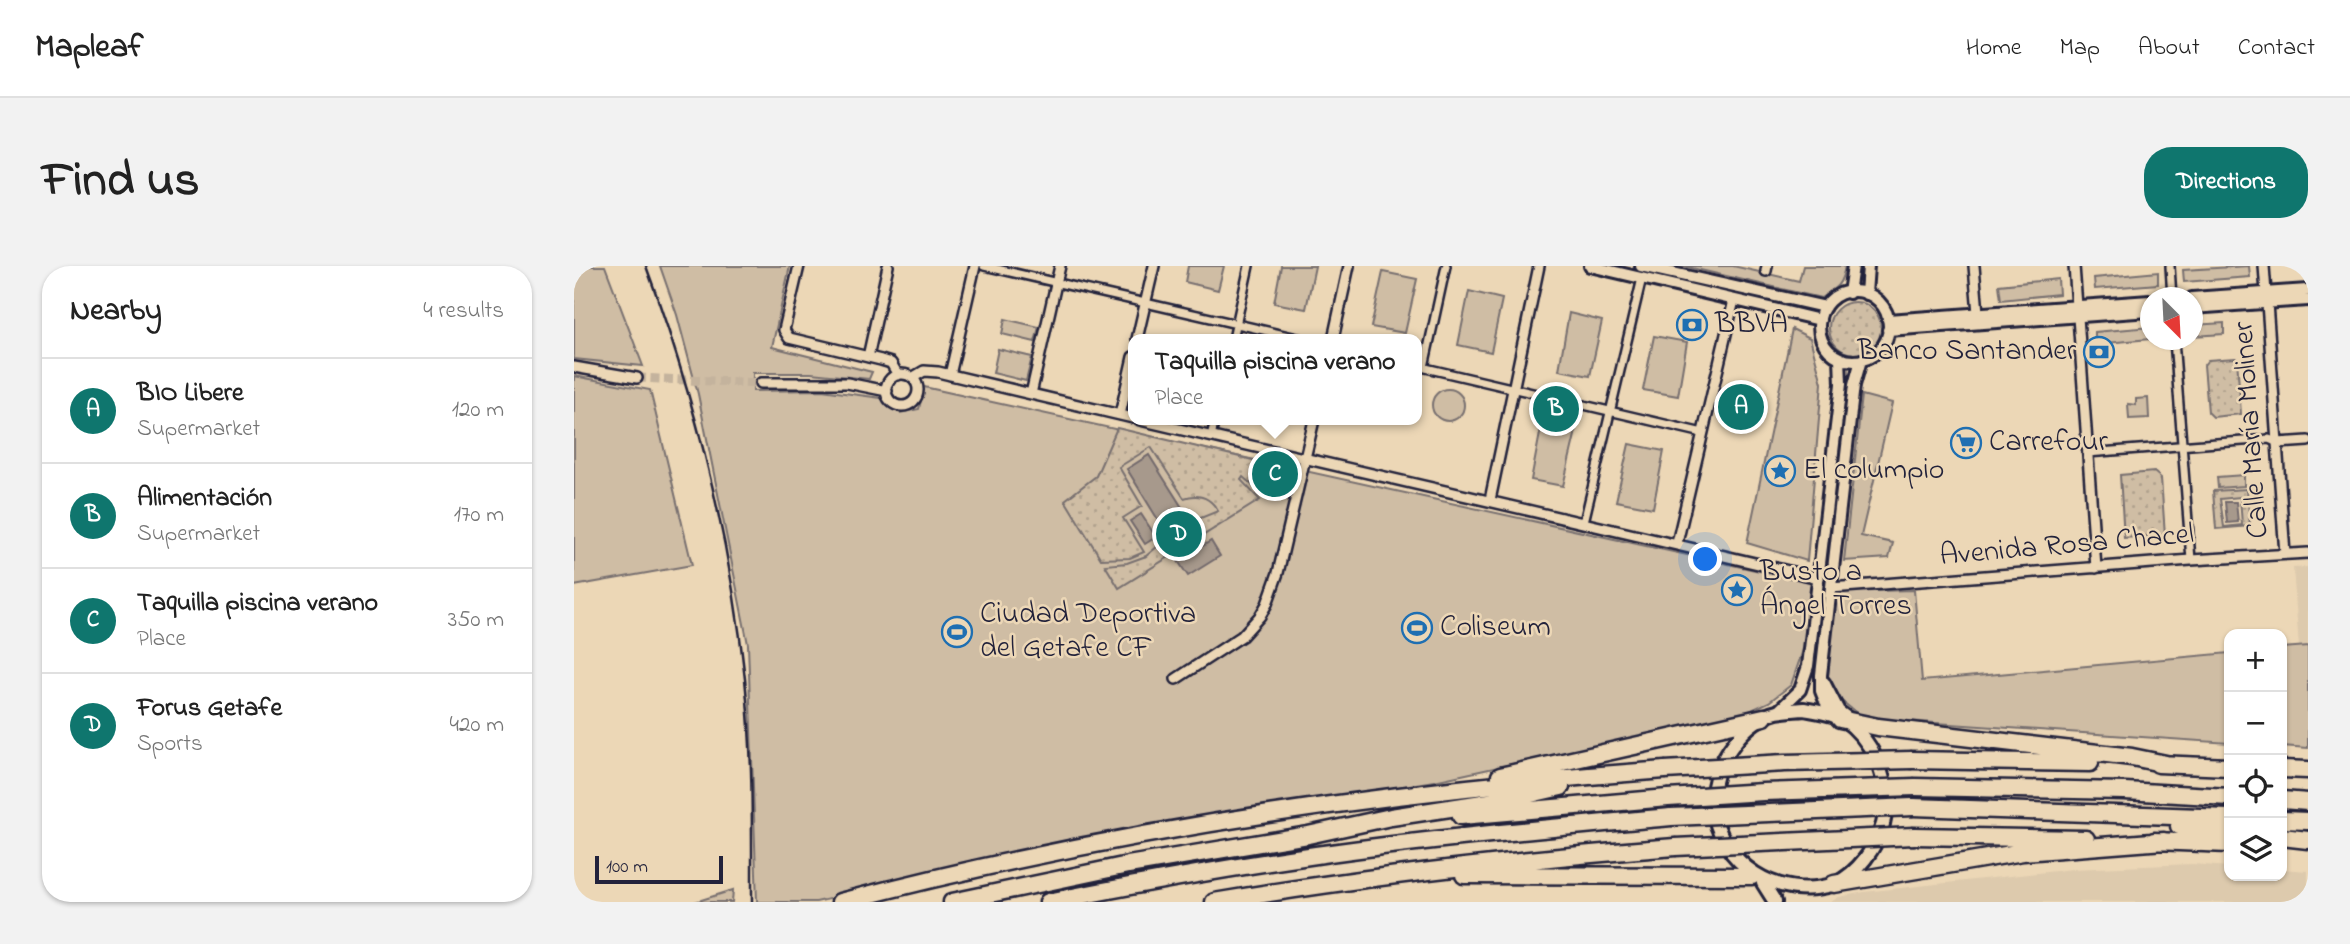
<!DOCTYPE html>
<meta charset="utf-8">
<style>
body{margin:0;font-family:"Indie Flower",sans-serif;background:#f2f2f2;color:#222}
.controls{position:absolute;right:21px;bottom:21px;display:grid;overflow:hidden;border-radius:14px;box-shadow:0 2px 5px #0004}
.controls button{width:63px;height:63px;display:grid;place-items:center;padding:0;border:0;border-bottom:2px solid #e0e0e0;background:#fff;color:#222;font:35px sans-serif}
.compass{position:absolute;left:1566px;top:21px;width:63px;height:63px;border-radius:50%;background:#fff;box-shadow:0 2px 5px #0004;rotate:156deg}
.scale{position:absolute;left:21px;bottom:18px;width:128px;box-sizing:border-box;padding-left:7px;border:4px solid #22223b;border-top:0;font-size:19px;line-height:24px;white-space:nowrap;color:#22223b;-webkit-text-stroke:5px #ecd7b6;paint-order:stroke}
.you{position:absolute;left:1132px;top:294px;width:24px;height:24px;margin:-18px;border:5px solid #fff;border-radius:50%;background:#1a73e8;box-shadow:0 0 0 10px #1a73e833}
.badge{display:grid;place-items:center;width:46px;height:46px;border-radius:50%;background:#0f766e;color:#fff;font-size:23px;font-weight:700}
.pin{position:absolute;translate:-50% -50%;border:4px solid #fff;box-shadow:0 2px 7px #0006}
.popup{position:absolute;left:554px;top:68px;width:294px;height:91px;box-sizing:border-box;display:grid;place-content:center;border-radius:14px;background:#fff;filter:drop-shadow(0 2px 5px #0005);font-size:23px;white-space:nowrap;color:#767676}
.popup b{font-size:26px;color:#222}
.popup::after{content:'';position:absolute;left:50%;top:100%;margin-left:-14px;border:14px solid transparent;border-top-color:#fff}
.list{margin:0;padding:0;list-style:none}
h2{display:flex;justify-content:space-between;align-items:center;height:91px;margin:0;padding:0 28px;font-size:30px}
h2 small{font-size:23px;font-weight:400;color:#767676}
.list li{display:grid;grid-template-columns:46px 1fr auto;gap:21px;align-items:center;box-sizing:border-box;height:105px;padding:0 28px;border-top:2px solid #e0e0e0}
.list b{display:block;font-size:26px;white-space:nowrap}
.list p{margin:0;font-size:23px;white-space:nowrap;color:#767676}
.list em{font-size:23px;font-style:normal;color:#767676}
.icon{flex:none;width:38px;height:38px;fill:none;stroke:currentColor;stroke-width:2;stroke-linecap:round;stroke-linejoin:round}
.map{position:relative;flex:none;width:1734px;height:636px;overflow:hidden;border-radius:28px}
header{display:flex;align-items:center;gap:42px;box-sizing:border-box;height:98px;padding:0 35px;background:#fff;border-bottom:2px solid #e0e0e0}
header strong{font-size:33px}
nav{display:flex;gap:38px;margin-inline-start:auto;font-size:24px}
.intro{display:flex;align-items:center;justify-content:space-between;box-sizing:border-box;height:168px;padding:0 42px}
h1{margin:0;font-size:49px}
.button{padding:18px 32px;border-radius:28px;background:#0f766e;color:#fff;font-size:24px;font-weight:700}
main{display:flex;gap:42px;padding:0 42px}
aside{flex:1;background:#fff;border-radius:28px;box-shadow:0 2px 5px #0004}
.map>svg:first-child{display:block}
.built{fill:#ddcaad}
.green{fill:#cfbda4;stroke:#787070;stroke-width:2}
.garden{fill:url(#garden-dots);stroke:#787070;stroke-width:2;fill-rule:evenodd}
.water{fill:#a7998c;stroke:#72696c;stroke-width:2}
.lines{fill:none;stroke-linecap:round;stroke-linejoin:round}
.minor-tunnel{stroke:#c4b39d;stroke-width:9;stroke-dasharray:9 4.5;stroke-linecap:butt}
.pedestrian-casing{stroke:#22223b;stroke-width:12}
.minor-casing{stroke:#22223b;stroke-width:14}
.tertiary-casing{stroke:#22223b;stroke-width:16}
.secondary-casing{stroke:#22223b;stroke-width:18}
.motorway-casing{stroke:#22223b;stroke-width:21}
.pedestrian{stroke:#ecd7b6;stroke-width:7}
.minor{stroke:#ecd7b6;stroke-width:9}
.tertiary{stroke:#ecd7b6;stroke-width:10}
.secondary{stroke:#ecd7b6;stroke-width:12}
.motorway{stroke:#ecd7b6;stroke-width:16}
.rail{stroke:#22223b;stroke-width:2.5}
.motorway-bridge-casing{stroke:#22223b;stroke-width:21;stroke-linecap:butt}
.motorway-bridge{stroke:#ecd7b6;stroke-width:16}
.labels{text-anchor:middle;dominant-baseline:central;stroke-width:5;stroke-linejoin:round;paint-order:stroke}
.poi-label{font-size:30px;fill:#22223b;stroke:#ecd7b6;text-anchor:start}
.street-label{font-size:30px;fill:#22223b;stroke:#ecd7b6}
</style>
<header>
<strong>Mapleaf</strong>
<nav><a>Home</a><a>Map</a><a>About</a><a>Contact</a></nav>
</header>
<div class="intro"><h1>Find us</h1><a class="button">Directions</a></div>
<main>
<aside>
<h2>Nearby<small>4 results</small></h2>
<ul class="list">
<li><span class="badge">A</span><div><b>BIO Libere</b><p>Supermarket</p></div><em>120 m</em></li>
<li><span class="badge">B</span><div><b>Alimentación</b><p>Supermarket</p></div><em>170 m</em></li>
<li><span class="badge">C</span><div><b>Taquilla piscina verano</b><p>Place</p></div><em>350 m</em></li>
<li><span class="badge">D</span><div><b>Forus Getafe</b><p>Sports</p></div><em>420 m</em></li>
</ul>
</aside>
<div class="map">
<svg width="1734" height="636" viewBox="0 0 1734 636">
<defs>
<pattern id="garden-dots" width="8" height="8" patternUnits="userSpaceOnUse" patternTransform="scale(1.75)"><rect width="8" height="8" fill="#cfbda4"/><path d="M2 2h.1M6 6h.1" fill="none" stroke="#b1a28e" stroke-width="1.8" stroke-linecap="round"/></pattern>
</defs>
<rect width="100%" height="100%" fill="#ecd7b6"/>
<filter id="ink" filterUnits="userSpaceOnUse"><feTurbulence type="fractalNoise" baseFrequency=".0143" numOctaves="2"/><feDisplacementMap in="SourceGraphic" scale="14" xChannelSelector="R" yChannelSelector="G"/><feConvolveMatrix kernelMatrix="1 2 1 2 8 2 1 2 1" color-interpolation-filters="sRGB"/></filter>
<g filter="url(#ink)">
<path class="built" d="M1734,301V380L1725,381L1719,302Z
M1618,598L1655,601V610H1708V603L1734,605V636H1257L1265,631L1290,626L1499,603Z"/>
<path class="green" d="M0,0H31L69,100L0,93Z
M86,0H216L198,81L298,106L295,113L237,107H179V125L248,124L307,132L326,147L345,143L350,121L1240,317L1231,378L1217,419L1195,436L1169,448L860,515L546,567L242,636H183L174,378L124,128L103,49Z
M614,0H650L644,24L611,16Z
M707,0H741L732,43L700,37Z
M1109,0H1159L1225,15L1229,0H1271C1268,19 1262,22 1247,32Z
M1675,0L1676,11L1610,16L1609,4Z
M809,6L843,13L831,67L797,61Z
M1584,6V18L1521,23L1520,12Z
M1484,13L1485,28L1427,34L1425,19Z
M895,25L928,33L917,86L884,79Z
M995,47L1028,55L1016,110L985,104Z
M431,53L465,61L461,76L428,68Z
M1650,57V68L1619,70V59Z
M1576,61V73L1521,78V66Z
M1218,63L1236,72L1248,117L1233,295L1173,277Z
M1080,70L1113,76L1104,130L1069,124Z
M424,83L458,91L452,115L419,107Z
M0,110L76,124L118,299L0,320Z
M858 139a16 16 0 1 1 32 0a16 16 0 1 1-32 0Z
M1288,129L1318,137L1287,270L1319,277L1315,292L1270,295Z
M1574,132L1575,152L1555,153L1554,138L1562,139V133Z
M968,157L1002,165L989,220L957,214Z
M1055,178L1090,185L1079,242L1042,235Z
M1670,209V220L1644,222L1643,211Z
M1340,324L1348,415L1655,387V477L1289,452L1264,432L1254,411L1261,326Z
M1734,380V482L1708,480V382Z
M159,624L158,636H121Z"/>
<path class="garden" d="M1255 62a26 26 0 1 1 52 0a26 26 0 1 1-52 0Z
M1661,92L1663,93L1667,148L1639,151L1634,146L1630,99L1634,94Z
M543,162L704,200L707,205L703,202L697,203L696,211L702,218L687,227L669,211L667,214L686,234L545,322L531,299L553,297L572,290L609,259L644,245C636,231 625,227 610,232L577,181L545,201L568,240L549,252L570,286L556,292L527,293L491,234L522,210Z
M1580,206L1587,212L1591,269L1550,272L1546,209Z
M1673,223L1676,260L1642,263L1639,225ZM1666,231L1668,259L1650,261L1646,233Z"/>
<path class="water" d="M575,189L609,243L586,257L553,203Z
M1651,236H1662L1664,256L1653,257Z
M567,248L582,271L571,278L556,255Z
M637,275L646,290L614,310L604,295Z"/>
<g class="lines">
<path class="minor-tunnel" d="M63,112L187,117"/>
<g class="pedestrian-casing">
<path id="pedestrian" d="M410,0L728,73
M1596,0L1598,32
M659,73L675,0
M1600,74L1617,294
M843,100L1129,167
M850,101L872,0
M637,170L641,154
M1513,187L1695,173L1704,177
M1010,256L1068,12"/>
</g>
<g class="minor-casing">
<path id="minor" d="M225,0L210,64L215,72L307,94L317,97L324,109
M1400,0L1404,47
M1500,0L1503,40
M1690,0L1692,27
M1192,5L1193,0
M1693,37L1711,288
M1504,51L1522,302
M563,73L580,0
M759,73L775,0
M294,91L314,0
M0,101L63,112
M312 124a16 16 0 1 1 32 0a16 16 0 1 1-32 0Z
M376,109L401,0
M338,112L350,105L364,106L559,152
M187,117H273L313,125
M457,128L486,0
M546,149L559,91
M566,154L1245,312
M1704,177L1734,175
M916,234L965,0
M1103,277L1160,34
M1257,322L1617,294L1734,287
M602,413L668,370L686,350L693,338L704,307L740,154"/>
</g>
<g class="tertiary-casing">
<path id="tertiary" d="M1016,0L1246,54
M1067,0L1251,41
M1245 60a35 35 0 1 1 70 0a35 35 0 1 1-70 0Z
M1275,27L1279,0
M1292,28L1294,0
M1618,32L1734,24
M1618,42L1734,34
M1314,54L1576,35
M1314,64L1576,45
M1250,416L1265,445L1277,454
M1203,446L1226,424L1234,400L1267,118L1266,92
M1256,448L1247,425V409L1280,119L1287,94"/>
</g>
<g class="secondary-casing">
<path id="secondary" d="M1230,443C1246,446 1266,448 1279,461C1304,484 1318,524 1309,558C1302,582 1284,607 1261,618C1204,636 1145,598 1139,540C1137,517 1147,494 1161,476C1171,463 1186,450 1203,446C1212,444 1221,444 1230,443Z
M1189,617L1201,636"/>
</g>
<g class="motorway-casing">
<path id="motorway" d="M1266,453L1304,461L1558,491L1592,498
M1338,494L1516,497
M1584,498L1655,501
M1708,503L1734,504
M926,510L1190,451
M1341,521L1551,525L1655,531
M1708,534L1734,536
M1339,541L1655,552
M887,550L1094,532
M1708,554L1734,555
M1605,560L1655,565
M1340,570L1512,573
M1708,571L1734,574
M1580,575L1655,578
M890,609L1178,610
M1260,618L1449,586L1590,575
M266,636C536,565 813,524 1091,504
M378,636L554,599L734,569L817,551L935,533L987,521
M474,636C563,618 652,602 742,589C860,572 978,562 1097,551
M640,636C793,610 946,593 1101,581"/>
</g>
<use href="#pedestrian" class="pedestrian"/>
<use href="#minor" class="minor"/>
<use href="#tertiary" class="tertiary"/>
<use href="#secondary" class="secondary"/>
<use href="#motorway" class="motorway"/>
<path class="rail" d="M72,0C121,133 156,272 171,413C179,487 178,562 178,636"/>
<g class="motorway-bridge-casing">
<path id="motorway-bridge" d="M1091,504L1211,497L1338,494
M1094,532L1189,526L1341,521
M1097,551L1339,541
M1101,581L1340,570"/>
</g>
<use href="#motorway-bridge" class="motorway-bridge"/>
</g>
</g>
<defs>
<g id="bank-ring" transform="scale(1.575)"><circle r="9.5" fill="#ecd7b6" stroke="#1f6fb2" stroke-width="1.5"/><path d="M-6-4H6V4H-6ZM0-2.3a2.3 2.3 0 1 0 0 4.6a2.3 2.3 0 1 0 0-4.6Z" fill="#1f6fb2"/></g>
<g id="supermarket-ring" transform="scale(1.575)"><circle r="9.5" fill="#ecd7b6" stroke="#1f6fb2" stroke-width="1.5"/><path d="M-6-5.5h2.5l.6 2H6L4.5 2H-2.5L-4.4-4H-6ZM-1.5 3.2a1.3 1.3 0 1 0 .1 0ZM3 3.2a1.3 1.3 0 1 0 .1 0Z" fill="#1f6fb2"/></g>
<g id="sight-ring" transform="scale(1.575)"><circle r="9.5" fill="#ecd7b6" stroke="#1f6fb2" stroke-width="1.5"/><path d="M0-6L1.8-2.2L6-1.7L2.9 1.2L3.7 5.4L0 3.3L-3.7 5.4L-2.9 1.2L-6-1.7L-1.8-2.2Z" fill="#1f6fb2"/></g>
<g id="stadium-ring" transform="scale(1.575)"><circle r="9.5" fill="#ecd7b6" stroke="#1f6fb2" stroke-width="1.5"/><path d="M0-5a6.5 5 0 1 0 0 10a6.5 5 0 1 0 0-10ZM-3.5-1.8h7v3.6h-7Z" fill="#1f6fb2"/></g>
</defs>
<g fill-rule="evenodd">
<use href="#bank-ring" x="1118" y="59"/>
<use href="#bank-ring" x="1525" y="86"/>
<use href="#supermarket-ring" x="1392" y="177"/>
<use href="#sight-ring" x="1206" y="205"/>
<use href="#sight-ring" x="1163" y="324"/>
<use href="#stadium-ring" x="843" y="362"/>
<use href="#stadium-ring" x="383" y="366"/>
</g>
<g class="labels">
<g class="poi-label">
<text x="1141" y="59">BBVA</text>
<text x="1502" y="86" text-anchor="end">Banco Santander</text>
<text x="1415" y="177">Carrefour</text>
<text x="1229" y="205">El columpio</text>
<text x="1186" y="307">Busto a<tspan x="1186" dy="34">Ángel Torres</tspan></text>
<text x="406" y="349">Ciudad Deportiva<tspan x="406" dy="34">del Getafe CF</tspan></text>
<text x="866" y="362">Coliseum</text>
</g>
<g class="street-label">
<text transform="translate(1678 164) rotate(-94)">Calle María Moliner</text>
<text transform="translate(1493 280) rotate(-5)">Avenida Rosa Chacel</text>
</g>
</g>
</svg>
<div class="controls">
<button>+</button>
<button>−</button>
<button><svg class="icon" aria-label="locate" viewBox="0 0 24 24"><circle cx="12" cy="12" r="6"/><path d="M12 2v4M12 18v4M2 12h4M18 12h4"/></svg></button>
<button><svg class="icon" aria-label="layers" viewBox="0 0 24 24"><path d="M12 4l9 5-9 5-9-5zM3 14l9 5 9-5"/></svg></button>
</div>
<svg class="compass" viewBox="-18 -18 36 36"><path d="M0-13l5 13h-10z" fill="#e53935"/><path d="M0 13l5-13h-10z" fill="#767676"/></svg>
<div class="scale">100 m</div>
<div class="you"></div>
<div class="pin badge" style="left:1167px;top:141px">A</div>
<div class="pin badge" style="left:982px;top:143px">B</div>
<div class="pin badge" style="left:701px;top:208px">C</div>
<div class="popup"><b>Taquilla piscina verano</b>Place</div>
<div class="pin badge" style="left:605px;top:268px">D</div>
</div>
</main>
